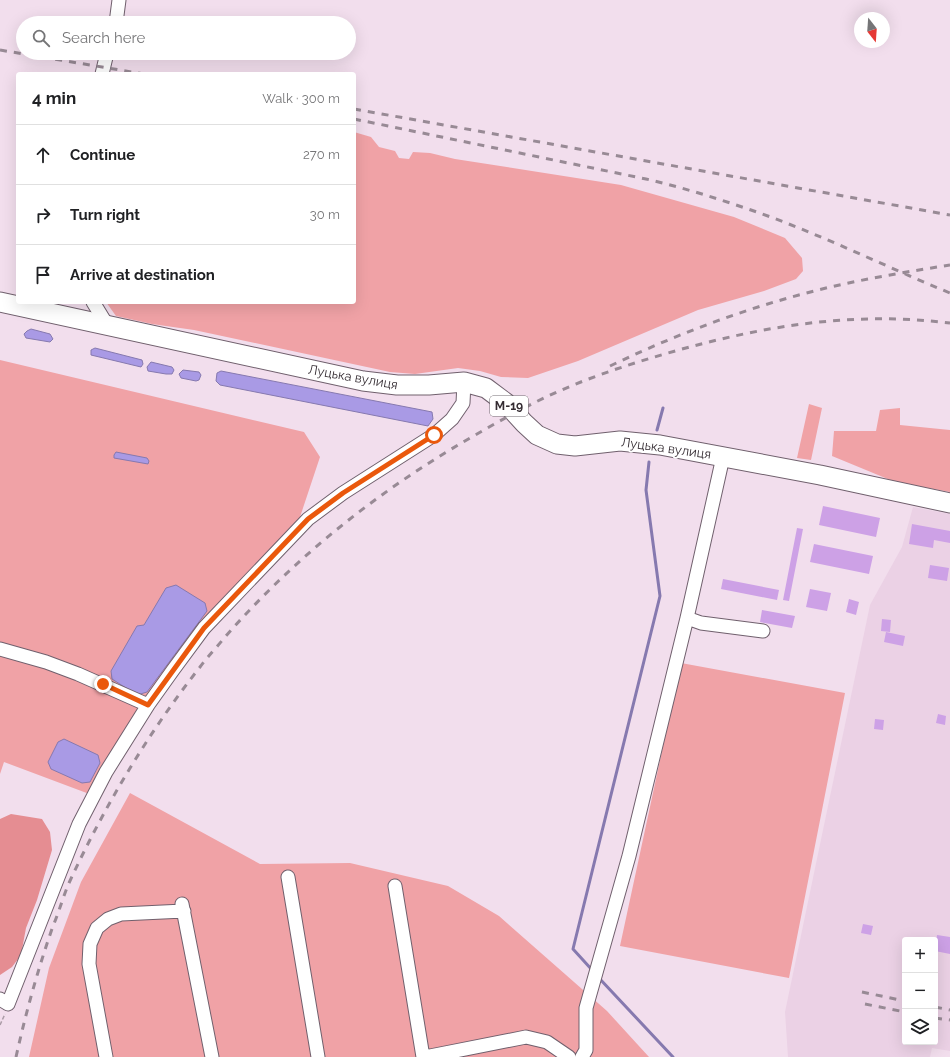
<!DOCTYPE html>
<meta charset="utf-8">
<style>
body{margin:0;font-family:Raleway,sans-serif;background:#f6f6f6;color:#202124}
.controls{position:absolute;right:12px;bottom:12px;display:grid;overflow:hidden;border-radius:4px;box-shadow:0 4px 16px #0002}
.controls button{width:36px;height:36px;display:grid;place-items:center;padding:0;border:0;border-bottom:1px solid #e0e0e0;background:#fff;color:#202124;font:20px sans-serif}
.compass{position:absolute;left:854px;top:12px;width:36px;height:36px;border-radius:50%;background:#fff;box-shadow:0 4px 16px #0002;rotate:163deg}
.stop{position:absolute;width:12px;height:12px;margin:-9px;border:3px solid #ea580c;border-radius:50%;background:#fff}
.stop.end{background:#ea580c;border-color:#fff;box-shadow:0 1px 4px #0008}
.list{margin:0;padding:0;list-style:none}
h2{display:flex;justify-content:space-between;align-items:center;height:52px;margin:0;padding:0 16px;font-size:17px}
h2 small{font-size:13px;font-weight:400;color:#757577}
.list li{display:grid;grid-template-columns:26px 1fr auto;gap:12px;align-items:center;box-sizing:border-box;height:60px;padding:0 16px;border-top:1px solid #e0e0e0}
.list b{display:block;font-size:15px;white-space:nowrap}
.list em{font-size:13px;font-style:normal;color:#757577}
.icon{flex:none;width:22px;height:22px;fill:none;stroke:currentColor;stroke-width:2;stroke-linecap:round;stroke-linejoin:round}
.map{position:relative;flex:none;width:950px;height:1057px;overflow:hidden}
.search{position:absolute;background:#fff;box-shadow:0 4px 16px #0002;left:16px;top:16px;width:340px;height:44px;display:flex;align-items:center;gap:10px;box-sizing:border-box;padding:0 14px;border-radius:22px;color:#757577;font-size:15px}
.panel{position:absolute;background:#fff;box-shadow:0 4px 16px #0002;left:16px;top:72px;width:340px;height:232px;border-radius:4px}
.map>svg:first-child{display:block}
.built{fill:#ebd1e5;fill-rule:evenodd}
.green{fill:#f0a2a6}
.forest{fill:#e58d92}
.water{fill:#a99ae5;stroke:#8679af}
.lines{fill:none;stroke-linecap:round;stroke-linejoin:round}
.stream{stroke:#8679af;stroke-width:3}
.building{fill:#cda1e6}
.minor-casing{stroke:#70606d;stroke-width:15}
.highway-casing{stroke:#70606d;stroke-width:21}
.path{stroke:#ab9ca7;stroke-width:1.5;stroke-dasharray:4 2;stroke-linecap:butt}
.minor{stroke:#fff;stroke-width:13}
.highway{stroke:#fff;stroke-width:19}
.rail{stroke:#988a95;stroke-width:3;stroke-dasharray:7 7;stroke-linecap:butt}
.route{stroke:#ea580c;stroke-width:5}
.labels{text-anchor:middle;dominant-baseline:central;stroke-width:4;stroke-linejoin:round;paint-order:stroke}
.shield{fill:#fff;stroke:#716b70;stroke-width:1}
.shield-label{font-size:12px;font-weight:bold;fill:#342c32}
.street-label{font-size:13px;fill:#342c32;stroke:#fff}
</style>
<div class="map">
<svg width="950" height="1057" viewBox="0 0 950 1057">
<rect width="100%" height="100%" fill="#f2deed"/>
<path class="built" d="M913,507L950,514V1051L932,1048L930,1057H788L785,1012L870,605L902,547ZM905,940H935V1042H905Z"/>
<path class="green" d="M354,132L371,137L379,147L395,151L399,158L409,159L413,152L430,153L455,159L621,185L734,217L785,238L802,258L803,271L796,279L764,291L698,310L578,361L528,378L501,377L480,371L458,368L415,374L390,372L194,330L152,324L116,316L106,302H354Z
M0,360L304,432L320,457L299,520L212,614L92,795L4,762L0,774Z
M809,404L822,408L811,460L797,458Z
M900,408V425L950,430V492L895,482L832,456L834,431H876L880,410Z
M681,663L845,693L789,978L620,946Z
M130,793L260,864L350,863L448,886L499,916L607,1011L649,1057H29L49,968L81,882Z"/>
<path class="forest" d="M11,814L42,819L50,832L52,850L37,900L26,928L21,955L12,967L0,975V819Z"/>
<path class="water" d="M31,329L50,334L53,339L50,342L26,338L24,334L27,331Z
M95,348L142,360L143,364L141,367L91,355V350Z
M151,362L172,367L174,370L172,374H166L148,371L147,367Z
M183,370L199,372L201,375L199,380L196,381L181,378L179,374Z
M221,371L427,411L432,412L433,419L428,426L220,385L216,381L217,373Z
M116,452L147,458L149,461L148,464L114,458V455Z
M176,585L205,603L207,611L147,692L137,695L112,679L111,671L137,626L144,625L166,588Z
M64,739L98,755L100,763L90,782L82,783L51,769L48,762L58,742Z"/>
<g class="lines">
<path class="stream" d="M657,430L663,408
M593,971L573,949L660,596L646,490L649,462
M599,978L673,1057"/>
</g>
<path class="building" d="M76,53H83L82,58L75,57Z
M823,506L880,518L876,537L819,525Z
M912,524L950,531V543L934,540L933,548L909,544Z
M797,528L803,529L789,601L783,600Z
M814,544L873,556L869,574L810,562Z
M930,565L949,568L947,581L928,578Z
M723,579L779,590L777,600L721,589Z
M810,589L831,593L827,611L806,607Z
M849,599L859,602L856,615L846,612Z
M762,610L795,616L792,628L760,622Z
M882,619L891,620L890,632L881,631Z
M886,632L905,636L903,646L884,642Z
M938,714L946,716L945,725L936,723Z
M875,719L884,720L883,730L874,729Z
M863,924L873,926L871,935L861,933Z
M937,935L950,937V954L935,951Z"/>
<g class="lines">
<g class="minor-casing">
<path id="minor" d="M116,23L119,0
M102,74L107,53
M93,302L107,325
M687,618L701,623L763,631
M0,649L46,662L78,674L148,705
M288,877L318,1057
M395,886L423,1057
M182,904L212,1057
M0,999L8,1004L79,824L106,772L148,705L173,670L204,628L308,519L343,493L434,435L452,419L463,403L464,382
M106,1057L89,964L90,944L97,928L108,919L121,914L184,911
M425,1057L526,1037L547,1042L569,1057
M582,1057L586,1050V1008L629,856L687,618L723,457"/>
</g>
<g class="highway-casing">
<path id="highway" d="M0,302L363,381L397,385H429L464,382L486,388L506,403L524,423L537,435L557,444L575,446L620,441L660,445L820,475L950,503"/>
</g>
<path class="path" d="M0,1025L5,1014"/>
<use href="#minor" class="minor"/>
<use href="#highway" class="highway"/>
<path class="rail" d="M0,50L144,74
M354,109L950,215
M354,119L646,179C681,187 716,198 751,210C818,233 884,266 950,293
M610,366C677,334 746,308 818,290C862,279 906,272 950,265
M862,992L905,1001
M865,1004L905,1012
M935,1007L950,1010
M935,1018L950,1020
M16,1057C26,1012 38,969 53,926C59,912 63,897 69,883C104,807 148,733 200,667C208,656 217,647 225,637C297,555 382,488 477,434C503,419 530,404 557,392C593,376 630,364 668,353C762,326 852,311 950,323"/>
</g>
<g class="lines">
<path class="route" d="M103,684L148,705L204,628L308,519L343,493L434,435"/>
</g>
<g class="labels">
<rect class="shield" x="490" y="396" width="38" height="20" rx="3"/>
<g class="shield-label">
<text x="509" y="406">М-19</text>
</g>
<g class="street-label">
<text transform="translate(353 377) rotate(10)">Луцька вулиця</text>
<text transform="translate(666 448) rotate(8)">Луцька вулиця</text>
</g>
</g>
</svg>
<div class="controls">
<button>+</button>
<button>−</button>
<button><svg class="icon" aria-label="layers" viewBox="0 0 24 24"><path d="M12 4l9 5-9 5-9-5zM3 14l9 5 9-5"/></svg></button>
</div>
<svg class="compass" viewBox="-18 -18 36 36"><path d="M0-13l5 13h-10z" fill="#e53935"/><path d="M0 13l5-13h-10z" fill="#757577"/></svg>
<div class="stop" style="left:434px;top:435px"></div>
<div class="stop end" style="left:103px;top:684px"></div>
<div class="search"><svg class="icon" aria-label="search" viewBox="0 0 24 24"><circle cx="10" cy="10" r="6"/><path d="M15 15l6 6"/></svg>Search here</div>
<section class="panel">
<h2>4 min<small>Walk · 300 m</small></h2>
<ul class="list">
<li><svg class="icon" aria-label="ahead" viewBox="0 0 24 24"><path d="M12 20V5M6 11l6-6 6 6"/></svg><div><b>Continue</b></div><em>270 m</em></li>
<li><svg class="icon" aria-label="right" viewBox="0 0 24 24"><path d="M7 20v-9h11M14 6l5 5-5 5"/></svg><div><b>Turn right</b></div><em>30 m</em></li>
<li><svg class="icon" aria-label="arrive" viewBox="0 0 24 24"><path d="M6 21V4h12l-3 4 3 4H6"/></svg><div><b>Arrive at destination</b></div></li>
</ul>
</section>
</div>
